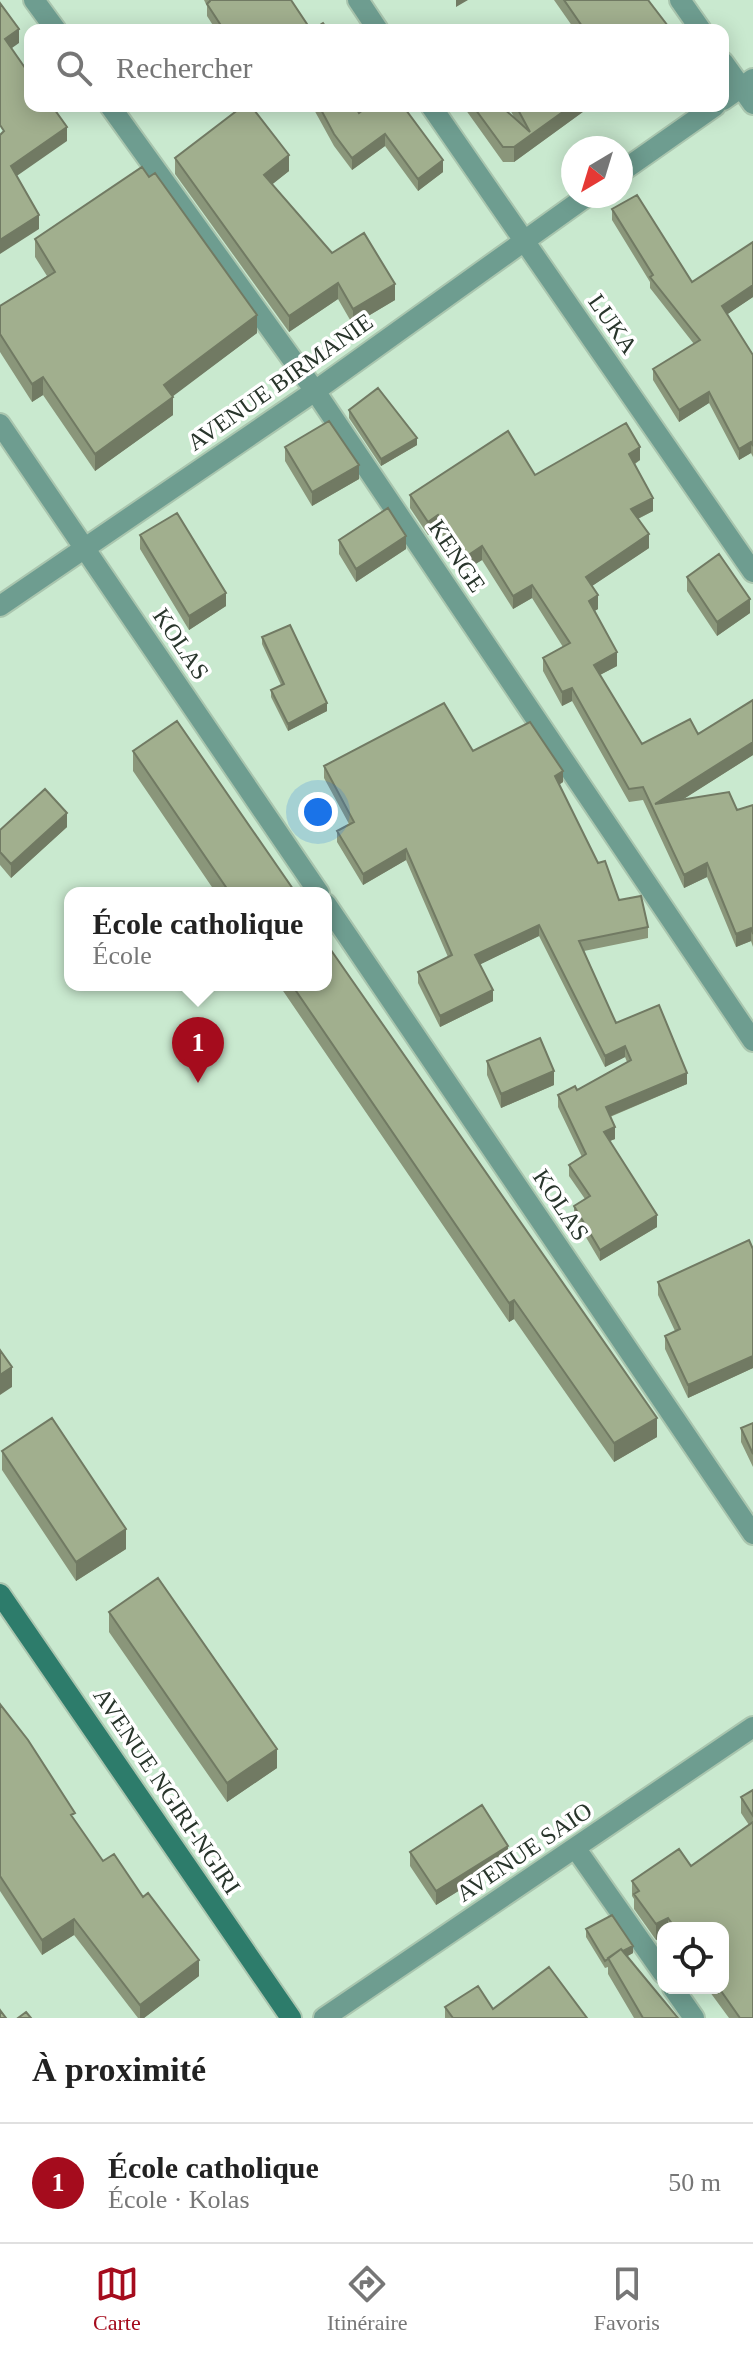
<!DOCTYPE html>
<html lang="fr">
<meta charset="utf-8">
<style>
body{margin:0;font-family:Georgia,serif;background:#f6f6f6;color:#222}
.controls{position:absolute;right:24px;bottom:24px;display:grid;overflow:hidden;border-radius:16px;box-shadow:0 4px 20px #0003}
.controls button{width:72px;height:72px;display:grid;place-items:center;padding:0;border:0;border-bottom:2px solid #e0e0e0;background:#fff;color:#222;font:40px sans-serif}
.compass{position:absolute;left:561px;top:136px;width:72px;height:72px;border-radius:50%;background:#fff;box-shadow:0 4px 20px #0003;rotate:218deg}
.you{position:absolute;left:318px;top:812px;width:28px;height:28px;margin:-20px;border:6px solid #fff;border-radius:50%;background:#1a73e8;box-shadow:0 0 0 12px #1a73e833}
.badge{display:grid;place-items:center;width:52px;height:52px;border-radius:50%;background:#a50c1d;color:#fff;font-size:26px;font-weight:700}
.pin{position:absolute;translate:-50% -66px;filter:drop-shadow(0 2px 4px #0008)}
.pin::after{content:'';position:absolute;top:42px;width:28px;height:24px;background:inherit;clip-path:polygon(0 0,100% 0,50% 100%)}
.popup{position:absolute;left:64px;top:887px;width:268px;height:104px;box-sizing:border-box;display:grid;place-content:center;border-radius:16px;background:#fff;filter:drop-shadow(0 2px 6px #0005);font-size:26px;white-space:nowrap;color:#767676}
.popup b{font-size:30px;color:#222}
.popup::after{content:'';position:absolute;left:50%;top:100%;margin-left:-16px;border:16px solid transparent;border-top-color:#fff}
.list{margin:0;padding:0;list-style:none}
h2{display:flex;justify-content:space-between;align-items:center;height:104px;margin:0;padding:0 32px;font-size:34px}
h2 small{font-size:26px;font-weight:400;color:#767676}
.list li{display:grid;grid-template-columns:52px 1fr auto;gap:24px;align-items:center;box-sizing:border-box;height:120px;padding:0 32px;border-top:2px solid #e0e0e0}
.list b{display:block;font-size:30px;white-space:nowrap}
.list p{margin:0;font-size:26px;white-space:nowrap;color:#767676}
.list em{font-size:26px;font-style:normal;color:#767676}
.icon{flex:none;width:44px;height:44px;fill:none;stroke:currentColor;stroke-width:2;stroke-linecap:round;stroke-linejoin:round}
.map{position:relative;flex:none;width:753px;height:2018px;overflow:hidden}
.search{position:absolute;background:#fff;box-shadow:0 4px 20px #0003;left:24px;right:24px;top:24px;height:88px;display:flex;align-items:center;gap:20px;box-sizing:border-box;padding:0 28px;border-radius:16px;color:#767676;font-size:30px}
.sheet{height:224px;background:#fff}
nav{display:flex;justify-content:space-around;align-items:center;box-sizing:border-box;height:112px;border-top:2px solid #e0e0e0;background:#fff;font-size:22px;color:#767676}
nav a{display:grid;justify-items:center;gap:4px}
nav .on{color:#a50c1d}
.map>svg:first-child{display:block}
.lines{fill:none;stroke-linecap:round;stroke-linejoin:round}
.street-casing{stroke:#a9c5ae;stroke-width:24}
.secondary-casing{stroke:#a9c5ae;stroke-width:24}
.street{stroke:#6e9d90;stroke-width:20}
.secondary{stroke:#2d7c6b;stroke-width:20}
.wall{fill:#8a967a}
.shaded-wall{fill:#717a63}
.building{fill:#a1af8e;stroke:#717a63;stroke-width:2}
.labels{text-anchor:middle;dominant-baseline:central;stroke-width:7;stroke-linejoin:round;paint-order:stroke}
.street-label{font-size:24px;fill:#28352b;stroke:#fff}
</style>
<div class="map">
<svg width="753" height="2018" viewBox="0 0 753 2018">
<rect width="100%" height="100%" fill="#c9e9cf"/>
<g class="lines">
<g class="street-casing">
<path id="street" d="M34,0L56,30
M358,0L378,30
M680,0L701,30
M723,62L753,104
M723,100L753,79
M110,106L315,391L753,1041
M431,106L753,572
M621,172L715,106
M0,424L319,893
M0,606L315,391L587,196
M326,904L753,1534
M576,1849L663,1973
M673,1988L694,2018
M324,2018L753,1727"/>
</g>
<g class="secondary-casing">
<path id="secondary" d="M0,1594L291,2018"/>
</g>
<use href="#street" class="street"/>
<use href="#secondary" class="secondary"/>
</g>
<path class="wall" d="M204,0H291L311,30H216L207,16V6Z
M554,0H648L671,30H575Z
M312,106H355L359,113L443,172L418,191L385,146L352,170L334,146Z
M463,106H501L515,119L508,106H591L514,162H503Z
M175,158L289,171L272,184L332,253L395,300L353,325L338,299L289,332L175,174Z
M612,209L692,282L753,242V297L727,314L753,355V457L751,453L739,460L709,403L679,422L653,380V369L694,344L650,288V282L612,220Z
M35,239L257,333L172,396L173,415L95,471L43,395L32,402L0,352V306L47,276L35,257Z
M349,410L417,445L381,466L349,418Z
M285,447L359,479L312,506L285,461Z
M640,460L635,464L653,511L638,519L649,548L592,586L598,609L594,611L617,666L600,675L642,744L698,734L753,700V755L683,799L737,810L753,805V947L751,941L736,947L707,877L684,888L643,800L629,802L572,701L562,706L543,671V658L563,647L532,598L513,609L482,560L464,571L438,528L428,535L410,508V495L535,475Z
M140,535L226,606L189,630L140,549Z
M339,540L406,549L356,582L339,554Z
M687,577L750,613L717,636L687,591Z
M262,637L327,711L288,731L271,697V690L281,685L262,644Z
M133,751L293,893H216L133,771Z
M473,751L563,782L559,785L598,863L619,900L648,927V938L584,951L616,1023L687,1084L610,1117L615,1139L610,1141L657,1227L600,1261L574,1217V1206L585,1199L569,1176V1165L582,1157L558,1107V1095L577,1090L627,1062L625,1057L605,1067L539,936L480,964L493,1001L440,1027L418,983V972L448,957L406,860L363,885L337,842V831L349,824L324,778V766Z
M67,827L11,878L0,865V830Z
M279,985H326L657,1437L614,1462L514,1319L509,1322Z
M487,1061L554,1085L501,1108L487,1075Z
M753,1249V1368L688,1398L665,1349V1336L675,1331L658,1295V1282Z
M753,1423V1467L741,1442V1428Z
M2,1451L126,1549L76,1581L2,1470Z
M109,1612L277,1768L227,1802L109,1632Z
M0,1704L75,1821L103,1861L143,1897L199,1976L144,2018H138L74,1935L42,1955L0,1891Z
M753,1790V2018H729L707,1988H723V1928H663V1936L656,1940L634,1909V1899L632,1896V1881L691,1866L749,1825L741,1813V1797Z
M410,1852L508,1860L436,1905L410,1866Z
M586,1929L633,1953L627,1956L678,2018H634L608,1974V1967L605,1968L586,1937Z
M445,2007L493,2009L587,2018H445Z"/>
<path class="shaded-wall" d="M456,0H468L456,7Z
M19,29V43L5,53V39Z
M571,106H591L514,162V147Z
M67,127V141L11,180V166Z
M385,134V146L352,170V158Z
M289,155V171L264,191V175Z
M443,160V172L418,191V179Z
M39,215V229L0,254V240Z
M338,283V299L289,332V316Z
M395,284V300L353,325V309Z
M753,285V297L722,318V306Z
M257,315V333L164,403V385Z
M43,377V395L32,402V384Z
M709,392V403L679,422V410Z
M173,397V415L95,471V454Z
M417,438V445L381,466V459Z
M751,442V453L739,460V449Z
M640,447V460L629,467V454Z
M359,465V479L312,506V492Z
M653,498V511L631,522V509Z
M438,515V528L428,535V522Z
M649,534V548L586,590V577Z
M406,536V549L356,582V569Z
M482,546V560L464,571V558Z
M532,585V598L513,609V596Z
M226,593V606L189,630V616Z
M598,595V609L589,614V601Z
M750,599V613L717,636V622Z
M617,652V666L594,678V665Z
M572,688V701L562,706V692Z
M327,703V711L288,731V724Z
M753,742V755L657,816L655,804Z
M563,771V782L555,787V776Z
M67,813V827L11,878V864Z
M406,849V860L363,885V874Z
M707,863V877L684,888V875Z
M539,925V936L475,967V955Z
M751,928V941L736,947V934Z
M493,990V1001L440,1027V1016Z
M625,1046V1057L605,1067V1056Z
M554,1071V1085L501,1108V1094Z
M687,1073V1084L606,1118V1107Z
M615,1127V1139L604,1143V1132Z
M657,1215V1227L600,1261V1250Z
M514,1300V1319L509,1322V1303Z
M753,1356V1368L688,1398V1385Z
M12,1367V1387L0,1395V1375Z
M657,1418V1437L614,1462V1443Z
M126,1529V1549L76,1581V1562Z
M277,1749V1768L227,1802V1783Z
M508,1846V1860L436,1905V1891Z
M668,1918V1928H663V1936L656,1940V1924Z
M74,1919V1935L42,1955V1940Z
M633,1946V1953L612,1965L609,1959Z
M199,1960V1976L144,2018H140V2005Z"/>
<path class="building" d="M210,0H291L311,30H224L207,4L210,1Z
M564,0H648L671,30H577L582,26Z
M0,3L19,29L5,39L30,75V106H52L67,127L11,166L39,215L0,240V135L4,131L0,125Z
M323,23L328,30H312Z
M243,106H251L289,155L264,175L332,253L364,233L395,284L353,309L338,283L289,316L175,158Z
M319,106H355L359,113L368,106H403L443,160L418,179L385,134L352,158L334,134Z
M473,106H501L530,132L516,106H571L514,147H503Z
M142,167L149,177L155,173L257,315L164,385L173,397L95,454L43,377L32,384L0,334V306L55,272L35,239Z
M637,195L692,282L753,242V285L722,306L753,355V446L751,442L739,449L709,392L679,410L653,369L700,340L650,277L653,275L612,209Z
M378,388L417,438L381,459L349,410Z
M329,421L359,465L312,492L285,447Z
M626,423L640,447L629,454L653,498L631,509L649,534L586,577L598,595L589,601L617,652L594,665L642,744L690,719L698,734L753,700V742L655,804L729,792L737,810L753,805V934L751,928L736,934L707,863L684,875L643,787L629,789L572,688L562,692L543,658L570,643L532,585L513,596L482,546L464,558L438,515L428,522L410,495L508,431L535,475Z
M388,508L406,536L356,569L339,540Z
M177,513L226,593L189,616L140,535Z
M719,554L750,599L717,622L687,577Z
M290,625L327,703L288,724L271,690L284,684L262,637Z
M444,703L473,751L530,722L563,771L555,776L598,863L605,861L619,900L641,896L648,927L579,941L616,1023L659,1005L687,1073L606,1107L615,1127L604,1132L657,1215L600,1250L574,1206L590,1196L569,1165L586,1154L558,1095L575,1086L577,1090L631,1060L625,1046L605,1056L539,925L475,955L493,990L440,1016L418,972L452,955L406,849L363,874L337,831L354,822L324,766Z
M177,721L293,889L290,891L291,893H230L133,751Z
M45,789L67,813L11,864L0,852V830Z
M326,943L657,1418L614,1443L514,1300L509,1303L292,985H326Z
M540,1038L554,1071L501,1094L487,1061Z
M749,1240L753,1249V1356L688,1385L665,1336L680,1329L658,1282Z
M0,1350L12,1367L0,1375Z
M52,1418L126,1529L76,1562L2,1451Z
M753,1423V1454L741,1428Z
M158,1578L277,1749L227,1783L109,1612Z
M0,1704L28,1740L75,1813L71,1815L103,1861L114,1854L143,1897L148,1893L199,1960L140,2005L74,1919L42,1940L0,1876Z
M753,1790V1816L741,1797Z
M482,1805L508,1846L436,1891L410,1852Z
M753,1822V2018H740L719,1988H723V1928H675L668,1918L656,1924L634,1894L639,1891L632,1881L679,1849L691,1866Z
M612,1915L633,1946L623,1951L621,1949L605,1961L586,1929Z
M621,1949L678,2018H643L608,1958Z
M549,1967L587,2018H453L445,2007L478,1986L493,2009Z
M0,2010L6,2018H0Z
M26,2012L31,2018H18Z"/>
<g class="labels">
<g class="street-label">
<text transform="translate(613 324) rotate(55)">LUKA</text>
<text transform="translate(280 382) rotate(-35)">AVENUE BIRMANIE</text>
<text transform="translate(457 556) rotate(56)">KENGE</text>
<text transform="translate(181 644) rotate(56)">KOLAS</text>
<text transform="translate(561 1205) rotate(56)">KOLAS</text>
<text transform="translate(167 1791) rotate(56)">AVENUE NGIRI-NGIRI</text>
<text transform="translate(524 1852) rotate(-34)">AVENUE SAIO</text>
</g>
</g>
</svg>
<div class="controls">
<button><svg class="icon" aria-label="locate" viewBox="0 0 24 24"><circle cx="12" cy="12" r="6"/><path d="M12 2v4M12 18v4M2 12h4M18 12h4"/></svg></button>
</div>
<svg class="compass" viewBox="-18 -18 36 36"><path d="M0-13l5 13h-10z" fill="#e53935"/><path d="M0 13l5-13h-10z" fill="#767676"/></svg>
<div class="you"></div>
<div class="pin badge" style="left:198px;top:1083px">1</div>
<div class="popup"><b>École catholique</b>École</div>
<div class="search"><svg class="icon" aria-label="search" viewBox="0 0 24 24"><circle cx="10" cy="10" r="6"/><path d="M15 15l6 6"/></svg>Rechercher</div>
</div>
<section class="sheet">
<h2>À proximité<small></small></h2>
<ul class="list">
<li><span class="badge">1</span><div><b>École catholique</b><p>École · Kolas</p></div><em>50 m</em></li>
</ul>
</section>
<nav>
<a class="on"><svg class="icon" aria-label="map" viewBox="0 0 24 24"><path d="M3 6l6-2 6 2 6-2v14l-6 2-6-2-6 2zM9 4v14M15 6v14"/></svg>Carte</a>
<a><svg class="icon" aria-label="directions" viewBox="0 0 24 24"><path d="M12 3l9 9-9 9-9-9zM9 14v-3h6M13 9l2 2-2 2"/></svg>Itinéraire</a>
<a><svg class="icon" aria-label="saved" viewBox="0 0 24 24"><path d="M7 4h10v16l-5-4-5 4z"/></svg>Favoris</a>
</nav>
